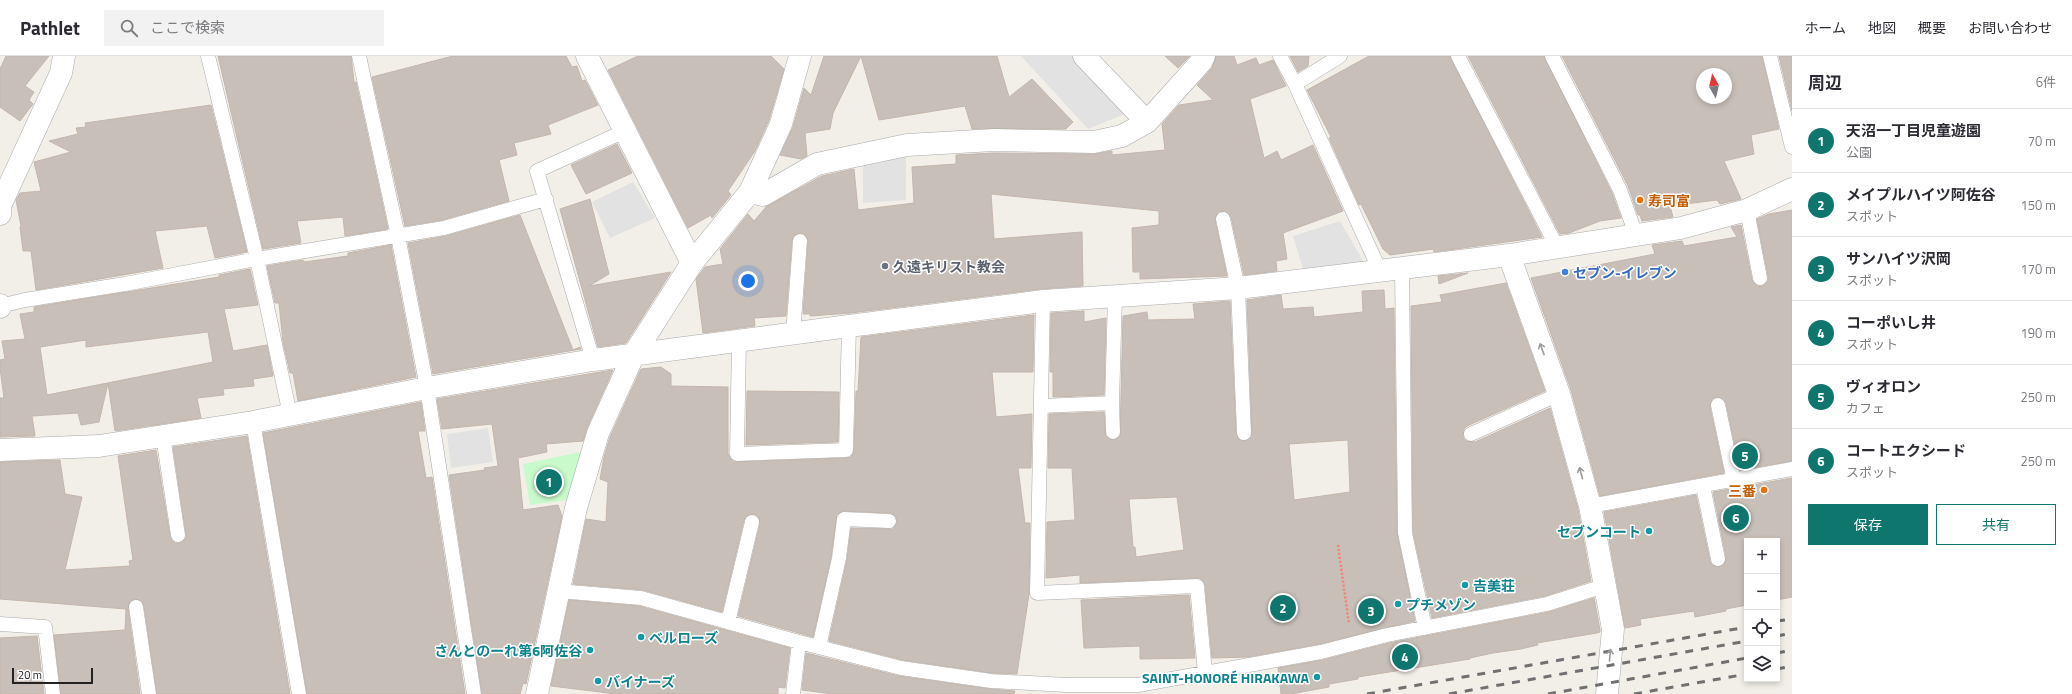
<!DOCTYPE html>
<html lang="ja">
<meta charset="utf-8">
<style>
body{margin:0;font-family:"Titillium Web","Noto Sans JP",sans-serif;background:#f2f2f3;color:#2b2b33}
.controls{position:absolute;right:12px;bottom:12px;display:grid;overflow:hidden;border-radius:0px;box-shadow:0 2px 6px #0003}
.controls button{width:36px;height:36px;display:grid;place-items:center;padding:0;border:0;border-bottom:1px solid #e1e1e2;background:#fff;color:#2b2b33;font:20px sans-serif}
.compass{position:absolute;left:1696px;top:12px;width:36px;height:36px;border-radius:50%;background:#fff;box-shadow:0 2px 6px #0003;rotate:352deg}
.scale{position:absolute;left:12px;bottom:10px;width:81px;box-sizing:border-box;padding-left:4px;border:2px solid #222;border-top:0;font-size:11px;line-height:14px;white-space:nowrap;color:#222;-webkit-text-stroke:3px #fff;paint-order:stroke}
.you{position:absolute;left:748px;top:225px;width:14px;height:14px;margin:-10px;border:3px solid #fff;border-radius:50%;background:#1a73e8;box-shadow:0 0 0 6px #1a73e833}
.badge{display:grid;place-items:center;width:26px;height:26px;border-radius:50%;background:#0f766e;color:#fff;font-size:13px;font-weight:700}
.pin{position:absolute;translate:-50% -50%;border:2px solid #fff;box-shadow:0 1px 4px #0006}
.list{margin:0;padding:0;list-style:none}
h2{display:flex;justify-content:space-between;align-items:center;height:52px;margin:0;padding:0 16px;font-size:17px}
h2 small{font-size:13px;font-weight:400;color:#7c7c81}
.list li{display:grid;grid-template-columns:26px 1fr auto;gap:12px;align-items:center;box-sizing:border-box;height:64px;padding:0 16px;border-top:1px solid #e1e1e2}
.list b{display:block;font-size:15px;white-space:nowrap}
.list p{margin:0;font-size:13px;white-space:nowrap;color:#7c7c81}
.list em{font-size:13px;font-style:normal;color:#7c7c81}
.actions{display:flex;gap:8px;padding:12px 16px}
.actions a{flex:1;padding:9px 0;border:1px solid #0f766e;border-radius:0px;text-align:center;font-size:14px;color:#0f766e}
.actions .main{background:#0f766e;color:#fff}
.icon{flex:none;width:22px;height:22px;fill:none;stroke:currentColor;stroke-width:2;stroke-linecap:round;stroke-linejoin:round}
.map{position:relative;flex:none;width:1792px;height:638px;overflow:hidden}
header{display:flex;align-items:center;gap:24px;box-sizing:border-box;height:56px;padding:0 20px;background:#fff;border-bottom:1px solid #e1e1e2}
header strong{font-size:19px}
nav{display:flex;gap:22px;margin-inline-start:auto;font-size:14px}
.search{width:280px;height:36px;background:#f2f2f3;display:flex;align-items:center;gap:10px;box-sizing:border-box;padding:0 14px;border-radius:0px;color:#7c7c81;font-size:15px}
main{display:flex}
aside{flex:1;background:#fff}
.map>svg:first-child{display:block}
.park{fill:#c8facc}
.parking{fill:#e2e2e2}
.building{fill:#c7bfb8;stroke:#c4b6ab;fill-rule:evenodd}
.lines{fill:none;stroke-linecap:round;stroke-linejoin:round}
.service-casing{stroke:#a9a9a9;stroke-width:15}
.minor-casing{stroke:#a9a9a9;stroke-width:23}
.path{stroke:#fa8072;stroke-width:2.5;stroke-dasharray:2 2;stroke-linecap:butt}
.service{stroke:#fff;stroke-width:14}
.minor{stroke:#fff;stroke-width:22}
.rail{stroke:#707070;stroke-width:3;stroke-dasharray:8 8;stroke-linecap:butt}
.oneway{stroke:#9c9c9c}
.food-dot{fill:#e8710a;stroke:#fff;stroke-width:1.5}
.worship-dot{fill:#6b7280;stroke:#fff;stroke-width:1.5}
.shop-dot{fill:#3f7fe0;stroke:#fff;stroke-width:1.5}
.culture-dot{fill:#0f9aa8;stroke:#fff;stroke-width:1.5}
.labels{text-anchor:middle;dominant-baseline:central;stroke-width:3;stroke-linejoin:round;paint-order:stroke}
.food-label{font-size:14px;font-weight:bold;fill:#c56008;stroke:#fff;text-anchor:start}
.worship-label{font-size:14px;font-weight:bold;fill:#5b616d;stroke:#fff;text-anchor:start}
.shop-label{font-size:14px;font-weight:bold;fill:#366cbe;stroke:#fff;text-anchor:start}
.culture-label{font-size:14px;font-weight:bold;fill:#0d838f;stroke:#fff;text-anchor:start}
</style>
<header>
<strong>Pathlet</strong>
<div class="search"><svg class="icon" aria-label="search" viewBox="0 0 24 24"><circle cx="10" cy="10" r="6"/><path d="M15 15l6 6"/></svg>ここで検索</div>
<nav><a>ホーム</a><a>地図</a><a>概要</a><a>お問い合わせ</a></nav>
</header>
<main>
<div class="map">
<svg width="1792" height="638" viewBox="0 0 1792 638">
<rect width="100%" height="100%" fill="#f2efe9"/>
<path class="park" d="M581,396L567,444L530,449L523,408Z"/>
<path class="parking" d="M1021,0H1072L1127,57L1088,73Z
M906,99V144L863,147V106Z
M633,126L655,162L610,182L592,146Z
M1340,165L1365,208L1304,216L1293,180Z
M488,372L493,406L451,412L447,378Z"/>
<path class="building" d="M6,0H49L25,30L34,36L29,44L33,48L20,65L0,51V13Z
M218,0H351L354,26H356L388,173L345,180L343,161L297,165L301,187L263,193Z
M453,0H566L572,11L577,10L582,25L585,24L598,49L548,69L551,78L514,87L517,99L499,104L509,145L442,164L405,170L372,21Z
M638,0H771L784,13L769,64L755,95L728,135L731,139L712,162L711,159L688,172L608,14Z
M824,0H997L1009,41L1032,23L1073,66L1066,73H972L965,50L879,64L861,0L833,57L830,73L805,77L807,100L801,103L780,99L793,71L804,32L811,39Z
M1165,0H1190L1178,12Z
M1216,0H1234L1237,9L1256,2L1259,9L1273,4L1286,30L1250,43L1264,102L1277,95L1281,104L1313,89L1343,155L1283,177L1287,203L1276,205L1277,215L1244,219L1231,161L1225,155L1218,156L1215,164L1227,220L1140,223V216H1133L1132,172L1159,169V155L991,138L994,183L1082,176L1083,230L1041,233L851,257L810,260V258H803L808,185L805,178L800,177L793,180L792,184L786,260L754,262L755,270L703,277L696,223L705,211L723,208L720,193L748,158L754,165L767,150L822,120L854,113L858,154L914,147L912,111L956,108V99L994,97L1094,98L1112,95V99L1165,94L1162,68L1179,49L1213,44L1197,29L1212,12Z
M1290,0H1309L1308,10L1298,16Z
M1369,0H1450L1542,181L1434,196L1433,193L1390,199L1383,193L1361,148L1359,149L1329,82L1331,81L1307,34Z
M1468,0H1544L1612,137L1621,162L1600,165L1569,177L1560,178Z
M1562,0H1762L1779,73L1751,79L1754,98L1724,105L1741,143L1720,148L1717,144L1670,150L1673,161L1642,165L1640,159H1638L1628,130ZM1702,18H1726V42H1702Z
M1779,0H1792V55Z
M211,49L247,196L215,202L207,170L155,175L163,212L36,234L31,195H23L20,171L21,170L16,144L20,137L41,135L34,106L71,96L49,85L78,78L76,72L86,71L85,67Z
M617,88L632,117L586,138L571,109Z
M590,143L609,218L589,230L671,216L626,287L598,291L560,153Z
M1792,154V405L1740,414L1726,347L1724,343L1717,341L1712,343L1710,351L1724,417L1600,440L1571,334L1531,222L1655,198L1652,189L1682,185L1684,190L1737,181L1731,171L1741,169L1752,224L1757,230H1762L1768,225V220L1757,163L1769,158Z
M520,159L573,294L580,291L581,293L433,318L408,187L446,180Z
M391,189L416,321L298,345L293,317H290L283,286L279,247H275L267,210L303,204L304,206L348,200V197Z
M250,213L258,249L224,253L233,295L267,289L273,320L253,323L254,330L223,333L224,339L197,342L201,362L115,375L108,327L99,366L81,369L78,357L32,360L35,380L0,381V342H4L0,312V304L5,303L2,285L25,283L20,258L34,256V251L219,221V219ZM208,276L213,306L47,339L40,291L86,284V291Z
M1468,217L1439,228L1438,220Z
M1506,227L1545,335L1467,370L1464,373L1463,381L1466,385L1475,386L1550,352L1578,453L1591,525L1545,540L1432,562L1413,476L1411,250L1442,246L1440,239Z
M1384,234L1385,253L1394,252L1397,477L1415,565L1319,588L1248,601L1212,602L1205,529L1200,522L1080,527V519L1046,522L1047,466L1075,464L1072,412H1048L1049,358L1104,356L1106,381L1113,384L1120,380L1123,260L1147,256L1148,264L1195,263L1193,248L1230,245L1236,377L1240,384L1245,385L1251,381L1252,377L1247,244L1281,239L1283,253L1313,251L1314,261L1363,256L1362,235ZM1348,384L1350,436L1294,444L1289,388ZM1177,441L1184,494L1136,501L1135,491H1133L1129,443Z
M1084,255V266L1106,262L1104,339L1053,341V316H1050L1051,257Z
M1034,259L1033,316H992L996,361L1032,358L1031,412H1018L1025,467H1030L1029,538L1017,618L992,617L903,604L829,585L847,504L851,472L893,473L897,465L896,461L890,457L844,455L837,458L831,501L813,581L738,560L760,468L758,460L754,458L746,460L744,464L722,556L643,534L573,528L586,463L606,466L608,426L600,423L604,401L610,381L641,313L661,311L671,318V330L728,331V398L733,406L846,402L851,401L854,394L856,335H858L861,281Z
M613,314L587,372L583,385L546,388L547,396L518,402L523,454L558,449L562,460L526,628L523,627L520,638H482L449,419L485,414L484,412L498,410L492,368L442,373L437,343Z
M747,335L839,336L838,386L746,389Z
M421,346L425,375H418L426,422L432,421L465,638H307L263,377Z
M247,380L290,638H157L144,550L142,545L135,543L130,545L128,552L140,638H61L54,579L125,574L126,553L0,543V406L60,404L65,438L82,441L65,514L130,510L129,505L133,504L118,400L156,394L170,480L175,487H180L186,482V478L173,391Z
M1792,422V541L1777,544V485H1747V549L1726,553V555L1695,561L1694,555L1640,563L1641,569L1625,572L1604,456L1696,439L1710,505L1712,509L1719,511L1724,509L1726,501L1713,436Z
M1189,539L1195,602L1140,603V590L1084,592L1081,544Z
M1594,542L1600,574V576L1597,577L1537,587L1538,589L1521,593L1493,597L1470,602V603L1358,621V623L1329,628V631L1291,638H1281L1278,612L1323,604L1389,587L1549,556Z
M569,544L639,550L790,592L785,632L778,631V638H616L551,630Z
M37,580L44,638H0V582Z
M806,597L899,620L990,633L1015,635L1014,638H833L802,634Z"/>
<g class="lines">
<g class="service-casing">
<path id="service" d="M208,0L257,203L290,359
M359,0L398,180L427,332L474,638
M1280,0L1295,28L1380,215
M1458,0L1557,191
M1552,0L1620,134L1636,179
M1770,0L1792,91
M1295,28L1340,0
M1747,154L1760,222
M1223,163L1238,232L1244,377
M1402,212L1405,477L1425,572
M1043,245L1037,537L1197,530L1205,617
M0,250L25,244L125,228L257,203L444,172L546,143
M793,278L800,185
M739,285L737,398L846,394L849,270
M593,304L537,115L625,75
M1718,349L1734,425
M1041,350L1112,347
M253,366L299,638
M1113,376L1112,347L1115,240
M1471,378L1559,338
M163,380L178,479
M1703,430L1718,503
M1590,450L1792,413
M558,535L641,542L799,586L901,612L991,625L1067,629H1138L1321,596L1387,579L1547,548L1604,530
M136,551L149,638
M728,566L752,466
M0,568L45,571L53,638
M819,591L839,502L844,463L889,465
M793,638L799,586"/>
</g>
<g class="minor-casing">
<path id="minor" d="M587,0L692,207
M1084,0L1147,66
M750,136L763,139L817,108L907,89L994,84L1094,86L1122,80L1147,66L1201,6L1204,0
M0,158V150L61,17L64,0
M1509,199L1559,338L1590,450L1613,573L1607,638
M0,249V251
M0,394L99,390L253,366L427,332L593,304L849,270L1043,245L1238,232L1509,199L1681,172L1747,154L1792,133
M537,638L576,452L598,377L634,298L692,207L750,136L781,68L800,0"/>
</g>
<path class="path" d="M1338,489L1349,568"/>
<use href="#service" class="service"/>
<use href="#minor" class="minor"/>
<path class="rail" d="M1777,565L1792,563
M1777,580L1792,577
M1777,597L1792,594
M1777,613L1792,610
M1367,638L1747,571
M1449,638L1747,585
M1548,638L1747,602
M1634,638L1747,618"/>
</g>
<defs><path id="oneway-shaft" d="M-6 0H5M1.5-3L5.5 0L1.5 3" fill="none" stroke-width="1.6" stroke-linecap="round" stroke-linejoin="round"/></defs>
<g class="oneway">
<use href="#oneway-shaft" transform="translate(1542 293) rotate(-110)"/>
<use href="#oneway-shaft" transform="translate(1581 417) rotate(-105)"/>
<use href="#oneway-shaft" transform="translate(1610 599) rotate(-85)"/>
</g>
<g class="food-dot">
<circle cx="1640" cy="144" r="4"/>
<circle cx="1764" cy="434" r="4"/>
</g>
<circle class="worship-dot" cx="885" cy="210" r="4"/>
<circle class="shop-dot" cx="1565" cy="216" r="4"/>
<g class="culture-dot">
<circle cx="1649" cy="475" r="4"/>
<circle cx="1465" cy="529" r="4"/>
<circle cx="1398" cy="548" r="4"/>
<circle cx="641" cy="581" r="4"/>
<circle cx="590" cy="594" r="4"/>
<circle cx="1317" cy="621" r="4"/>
<circle cx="598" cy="625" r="4"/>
</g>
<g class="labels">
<g class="food-label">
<text x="1648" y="144">寿司富</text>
<text x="1756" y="434" text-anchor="end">三番</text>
</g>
<g class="worship-label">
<text x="893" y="210">久遠キリスト教会</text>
</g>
<g class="shop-label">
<text x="1573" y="216">セブン-イレブン</text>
</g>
<g class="culture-label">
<text x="1641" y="475" text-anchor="end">セブンコート</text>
<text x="1473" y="529">𠮷美荘</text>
<text x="1406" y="548">プチメゾン</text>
<text x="649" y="581">ベルローズ</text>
<text x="582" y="594" text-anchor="end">さんとのーれ第6阿佐谷</text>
<text x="1309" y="621" text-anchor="end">SAINT-HONORÉ HIRAKAWA</text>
<text x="606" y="625">バイナーズ</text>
</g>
</g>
</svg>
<div class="controls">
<button>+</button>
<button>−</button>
<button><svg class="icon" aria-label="locate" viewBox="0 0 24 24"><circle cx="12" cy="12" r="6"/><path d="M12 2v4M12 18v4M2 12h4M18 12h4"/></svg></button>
<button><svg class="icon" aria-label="layers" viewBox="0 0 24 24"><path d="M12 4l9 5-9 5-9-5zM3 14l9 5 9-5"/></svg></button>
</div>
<svg class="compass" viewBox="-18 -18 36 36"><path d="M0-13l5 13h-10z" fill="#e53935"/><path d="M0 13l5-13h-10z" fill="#7c7c81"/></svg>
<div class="scale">20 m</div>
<div class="you"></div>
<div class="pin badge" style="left:549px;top:426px">1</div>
<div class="pin badge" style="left:1283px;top:552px">2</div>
<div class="pin badge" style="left:1371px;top:555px">3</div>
<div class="pin badge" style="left:1405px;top:601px">4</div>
<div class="pin badge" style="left:1745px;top:400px">5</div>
<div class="pin badge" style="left:1736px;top:462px">6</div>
</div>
<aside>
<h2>周辺<small>6件</small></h2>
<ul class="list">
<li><span class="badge">1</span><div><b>天沼一丁目児童遊園</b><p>公園</p></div><em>70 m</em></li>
<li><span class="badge">2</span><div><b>メイプルハイツ阿佐谷</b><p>スポット</p></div><em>150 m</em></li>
<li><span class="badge">3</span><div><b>サンハイツ沢岡</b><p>スポット</p></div><em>170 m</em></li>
<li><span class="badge">4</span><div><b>コーポいし井</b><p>スポット</p></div><em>190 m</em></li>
<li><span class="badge">5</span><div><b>ヴィオロン</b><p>カフェ</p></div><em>250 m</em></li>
<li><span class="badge">6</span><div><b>コートエクシード</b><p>スポット</p></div><em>250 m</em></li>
</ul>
<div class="actions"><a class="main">保存</a><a>共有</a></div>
</aside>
</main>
